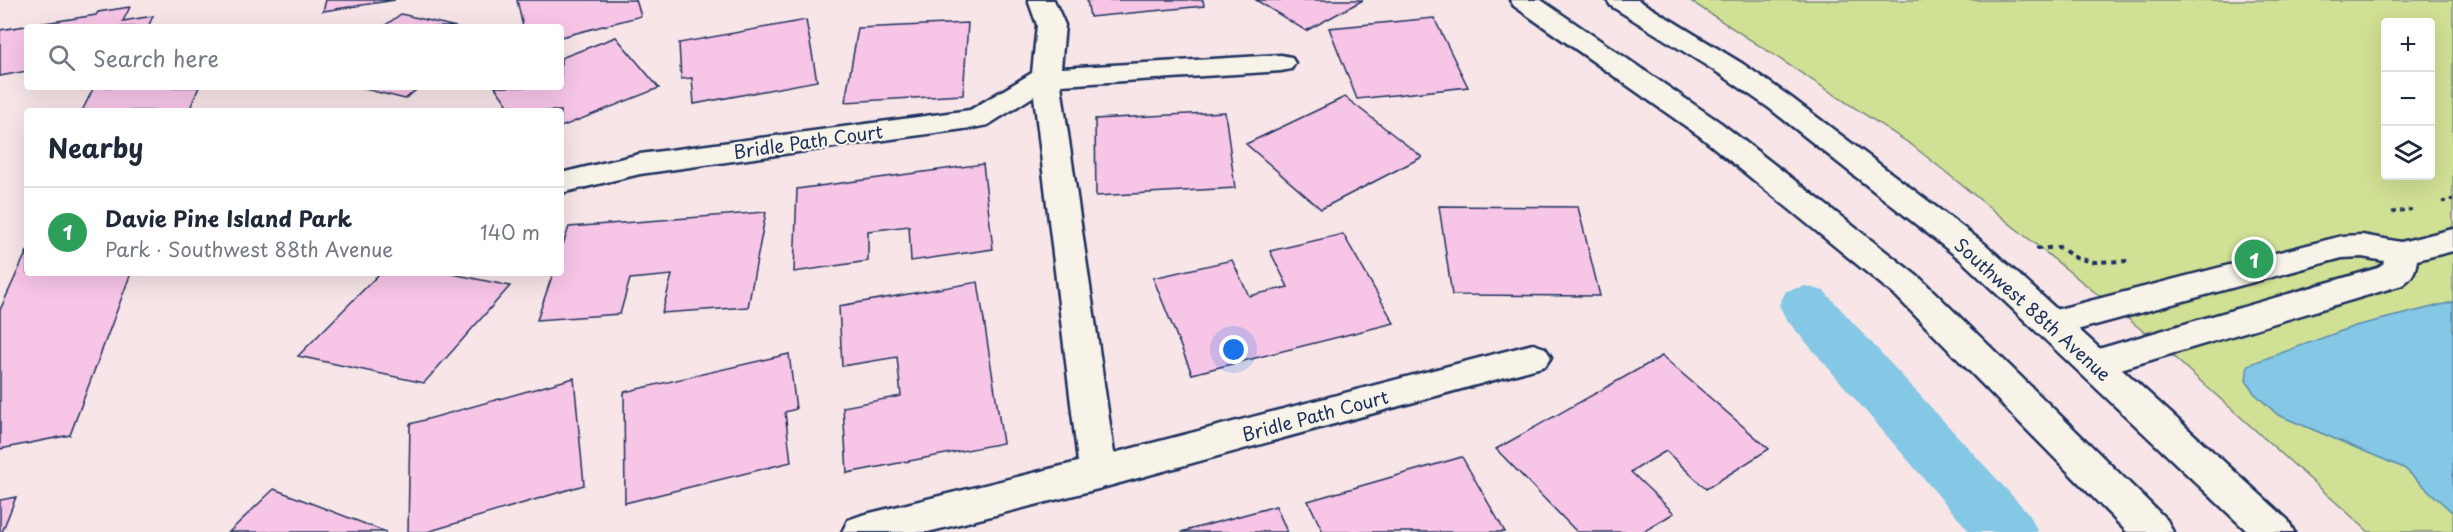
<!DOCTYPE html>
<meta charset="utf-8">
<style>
body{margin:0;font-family:"Playpen Sans",sans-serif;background:#f6f6f7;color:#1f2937}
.controls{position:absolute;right:18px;top:18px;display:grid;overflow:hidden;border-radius:6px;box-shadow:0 6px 24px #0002}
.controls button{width:54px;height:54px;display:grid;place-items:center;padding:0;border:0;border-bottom:2px solid #e0e1e3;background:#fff;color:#1f2937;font:30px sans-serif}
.you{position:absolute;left:1234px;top:350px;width:21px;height:21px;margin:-15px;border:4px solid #fff;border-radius:50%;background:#1a73e8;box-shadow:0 0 0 9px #1a73e833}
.badge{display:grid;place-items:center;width:39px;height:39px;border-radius:50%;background:#ea580c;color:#fff;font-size:20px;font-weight:700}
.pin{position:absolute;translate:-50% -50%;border:3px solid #fff;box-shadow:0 2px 6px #0006}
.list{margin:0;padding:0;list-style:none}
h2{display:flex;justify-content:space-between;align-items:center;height:78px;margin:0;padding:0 24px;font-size:26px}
h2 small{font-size:20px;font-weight:400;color:#747a83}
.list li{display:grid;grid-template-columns:39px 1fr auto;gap:18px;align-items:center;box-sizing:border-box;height:90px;padding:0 24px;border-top:2px solid #e0e1e3}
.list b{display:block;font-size:22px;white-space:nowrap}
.list p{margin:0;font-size:20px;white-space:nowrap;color:#747a83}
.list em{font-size:20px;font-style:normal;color:#747a83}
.icon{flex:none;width:33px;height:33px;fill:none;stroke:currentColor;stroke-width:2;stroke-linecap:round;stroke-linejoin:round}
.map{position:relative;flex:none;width:2453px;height:532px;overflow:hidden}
.search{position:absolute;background:#fff;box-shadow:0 6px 24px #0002;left:24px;top:24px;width:540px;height:66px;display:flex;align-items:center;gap:15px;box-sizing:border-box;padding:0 21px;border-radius:6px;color:#747a83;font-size:22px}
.panel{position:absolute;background:#fff;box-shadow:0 6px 24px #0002;left:24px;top:108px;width:540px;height:168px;border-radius:6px}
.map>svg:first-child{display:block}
.green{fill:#d0e094;stroke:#768879;stroke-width:1.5;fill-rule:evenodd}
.water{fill:#84c8e5;stroke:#5a8baf;stroke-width:1.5}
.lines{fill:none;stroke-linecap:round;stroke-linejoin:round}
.canal{fill:#84c8e5;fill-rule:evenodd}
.building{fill:#f7c5e6;stroke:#1b2f5e;stroke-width:1.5}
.minor-casing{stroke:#1b2f5e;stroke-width:5}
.major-casing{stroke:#1b2f5e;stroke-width:5}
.path-far1{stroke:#1b2f5e;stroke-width:3;stroke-dasharray:4 4;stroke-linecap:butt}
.path{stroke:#1b2f5e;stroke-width:4;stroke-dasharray:5 5;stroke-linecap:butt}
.minor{fill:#f7f3e8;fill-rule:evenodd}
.major{fill:#f7f3e8;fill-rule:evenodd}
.labels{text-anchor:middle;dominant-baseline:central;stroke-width:4.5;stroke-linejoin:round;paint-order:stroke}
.street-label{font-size:18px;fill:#1b2f5e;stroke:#f7f3e8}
</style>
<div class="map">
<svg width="2453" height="532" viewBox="0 0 2453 532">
<rect width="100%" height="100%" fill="#f7e5e7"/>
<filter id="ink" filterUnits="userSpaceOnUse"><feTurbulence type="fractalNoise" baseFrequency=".0167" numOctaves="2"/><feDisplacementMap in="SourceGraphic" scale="12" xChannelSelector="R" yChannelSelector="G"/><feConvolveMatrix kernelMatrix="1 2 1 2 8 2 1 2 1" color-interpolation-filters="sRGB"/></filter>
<g filter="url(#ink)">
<path class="green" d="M1689,0H2453V532H2369L2158,343L1912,145ZM2386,22H2430V176H2386Z"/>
<path class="water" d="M2453,302V513L2404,468L2278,415L2254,393L2246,380L2248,365L2355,326Z"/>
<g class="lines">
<path class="canal" d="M1805,286L1824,291L2029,514L2038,532H1970L1786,319L1779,305L1786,291Z"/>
</g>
<path class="building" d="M326,0H395L323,11Z
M517,0H636L641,16L561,37V27H523Z
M1087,0H1203L1204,6L1090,17Z
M1256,0H1363L1306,31Z
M130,7L123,21L153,16L148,27H27V71L0,76V30L96,15L98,12Z
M401,14L456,27H383Z
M1434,18L1468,87L1357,99L1329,28Z
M806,20L817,81L694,104L692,78L681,79L679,43Z
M968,23L963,95L845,102L858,28Z
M616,37L659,88L561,127V111H512L495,87H561V58Z
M94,87H199L189,111H82Z
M357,87H420L405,99Z
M1345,97L1422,157L1321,209L1246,144Z
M1225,112L1235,188L1096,196L1095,119Z
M983,164L993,249L911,261L909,226L868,231V261L794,272L797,189Z
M1439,206L1578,207L1600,296L1452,295Z
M766,212L748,307L662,313L672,275L630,279L620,314L537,320L553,273H561V250L569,227Z
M1343,234L1394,323L1192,374L1153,278L1232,260L1249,296L1288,287L1270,251Z
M27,251V273H131L70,435L0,449V310Z
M380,273H448L510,286L424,383L298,356Z
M978,282L1003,443L847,473L843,407L901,396L897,357L842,366L839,306Z
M789,354L796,409L785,412L791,462L625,503L624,392Z
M1662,356L1769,449L1706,489L1666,451L1631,472L1674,513L1643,532H1577L1496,449Z
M574,378L584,485L427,532H408L410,424Z
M1462,457L1505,532H1323L1308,501Z
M274,489L386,532H229Z
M16,497L2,532H0V500Z
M1276,506L1287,532H1181Z"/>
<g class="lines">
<g class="minor-casing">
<path id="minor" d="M1028,0H1054L1065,25L1061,68L1281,55L1291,57L1295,63L1291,69L1281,71L1061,85L1114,453L1533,344L1545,348L1551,357L1545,366L1098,489L928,532H842L848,520L862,515L1078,462L1034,96L988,125L978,127L640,174L561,193V173L640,154L970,110L1032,73L1037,25Z
M2453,229V251L2417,260C2415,273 2412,278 2402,285L2094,377L2081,374L2076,364L2081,354L2378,268L2383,265L2384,261L2362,257L2342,258L2051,337L2039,333L2034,324L2039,315L2051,311L2342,236L2362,235L2401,242Z"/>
</g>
<g class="major-casing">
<path id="major" d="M1510,0H1541L1721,123L1921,279L2167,520L2173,532H2127L1897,297L1701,137L1514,6Z
M1607,0H1638L1743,64L1789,96L1985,244L2288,520L2294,532H2248L1961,260L1769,108L1723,76L1611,6Z"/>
</g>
<path class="path-far1" d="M2442,202L2453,199
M2392,212L2415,209"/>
<path class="path" d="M2036,249L2059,247L2076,258L2094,262L2129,261"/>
<use href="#minor" class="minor"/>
<use href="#major" class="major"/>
</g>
</g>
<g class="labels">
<g class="street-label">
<text transform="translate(808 141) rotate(-8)">Bridle Path Court</text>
<text transform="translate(2033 309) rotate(42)">Southwest 88th Avenue</text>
<text transform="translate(1315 415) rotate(-15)">Bridle Path Court</text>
</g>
</g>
</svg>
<div class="controls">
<button>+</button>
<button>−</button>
<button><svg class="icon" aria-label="layers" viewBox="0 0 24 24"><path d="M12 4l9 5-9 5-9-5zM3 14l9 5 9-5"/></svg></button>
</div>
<div class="you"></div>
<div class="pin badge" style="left:2254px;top:259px;background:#2e9e5b">1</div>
<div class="search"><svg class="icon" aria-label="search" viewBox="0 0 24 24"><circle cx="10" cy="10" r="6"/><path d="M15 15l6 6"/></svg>Search here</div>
<section class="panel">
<h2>Nearby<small></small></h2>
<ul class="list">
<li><span class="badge" style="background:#2e9e5b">1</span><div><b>Davie Pine Island Park</b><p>Park · Southwest 88th Avenue</p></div><em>140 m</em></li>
</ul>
</section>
</div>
